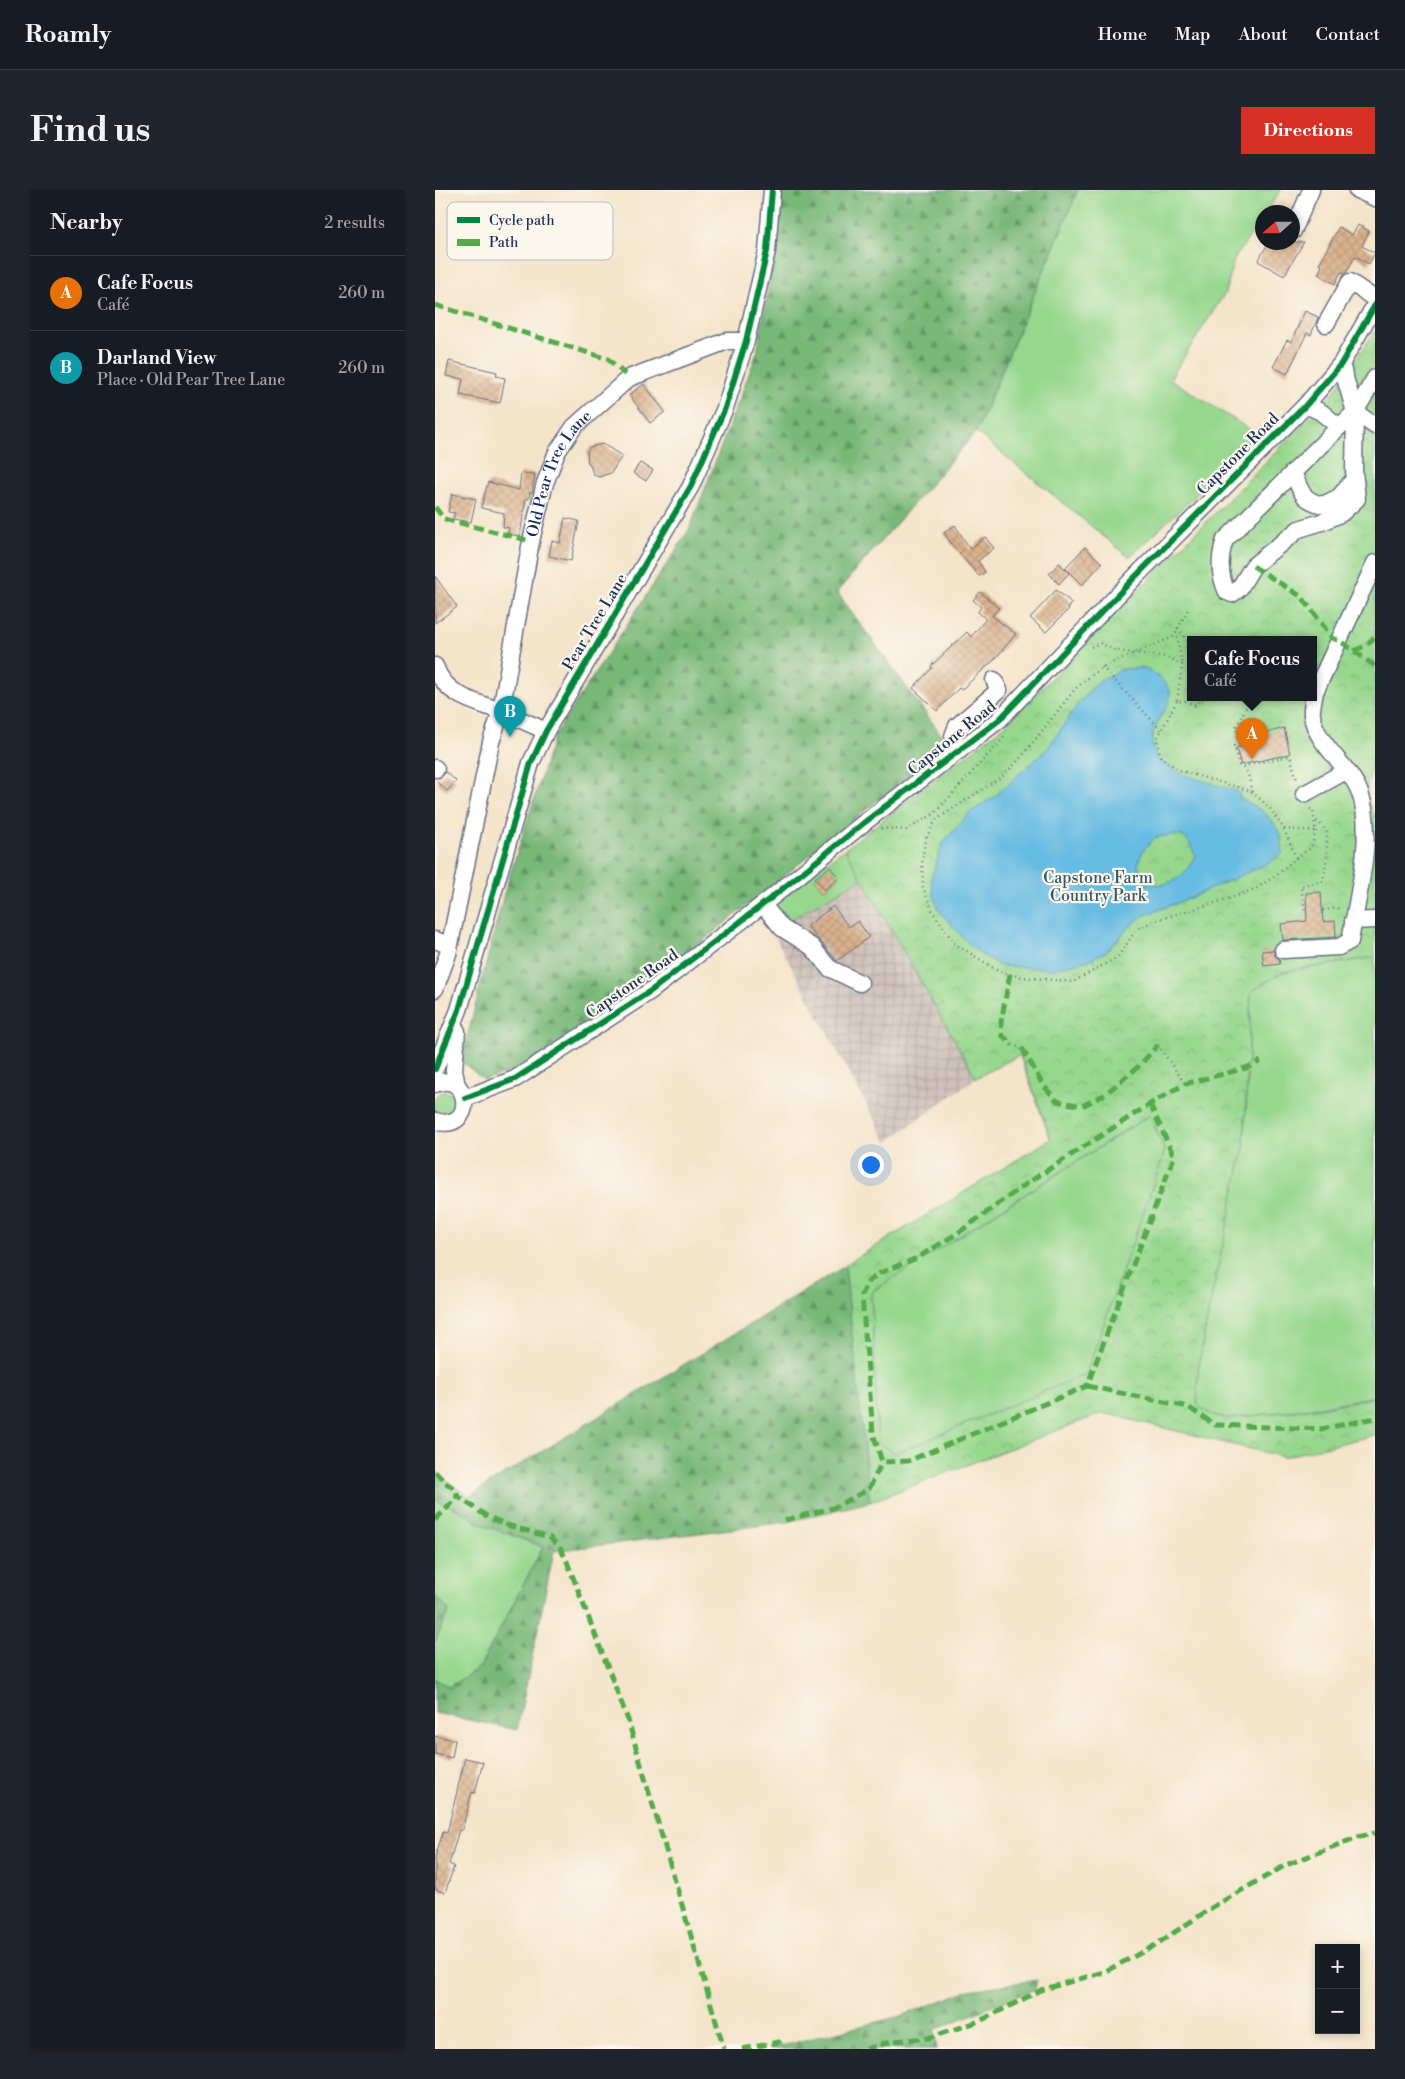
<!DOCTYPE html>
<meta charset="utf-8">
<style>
body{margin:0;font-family:"Libre Bodoni",serif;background:#20242c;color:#f1f3f6}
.controls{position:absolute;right:15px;bottom:15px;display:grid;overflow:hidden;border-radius:0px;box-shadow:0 2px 8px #0003}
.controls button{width:45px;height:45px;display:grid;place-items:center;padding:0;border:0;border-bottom:1px solid #363941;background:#171b24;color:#f1f3f6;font:25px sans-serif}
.compass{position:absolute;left:820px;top:15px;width:45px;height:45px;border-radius:50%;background:#171b24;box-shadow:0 2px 8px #0003;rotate:249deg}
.you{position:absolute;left:435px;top:974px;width:18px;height:18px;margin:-12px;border:4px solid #fff;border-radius:50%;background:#1a73e8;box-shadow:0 0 0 8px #1a73e833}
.badge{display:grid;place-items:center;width:32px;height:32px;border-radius:50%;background:#d93025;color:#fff;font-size:16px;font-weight:700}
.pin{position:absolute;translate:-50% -41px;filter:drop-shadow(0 1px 2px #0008)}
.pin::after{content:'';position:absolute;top:26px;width:18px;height:15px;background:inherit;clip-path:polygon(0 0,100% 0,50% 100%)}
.popup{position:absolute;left:752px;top:446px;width:130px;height:65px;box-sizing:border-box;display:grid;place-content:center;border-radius:0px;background:#171b24;filter:drop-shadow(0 1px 4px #0005);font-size:16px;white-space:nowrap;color:#9ea1a6}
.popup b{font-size:19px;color:#f1f3f6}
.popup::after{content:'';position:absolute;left:50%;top:100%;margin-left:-10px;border:10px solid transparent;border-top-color:#171b24}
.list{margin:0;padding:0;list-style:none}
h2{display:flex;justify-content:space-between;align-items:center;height:65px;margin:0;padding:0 20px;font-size:21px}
h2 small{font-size:16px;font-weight:400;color:#9ea1a6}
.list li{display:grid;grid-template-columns:32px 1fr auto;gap:15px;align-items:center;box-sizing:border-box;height:75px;padding:0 20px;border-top:1px solid #363941}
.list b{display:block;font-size:19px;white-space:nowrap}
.list p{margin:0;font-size:16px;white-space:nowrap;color:#9ea1a6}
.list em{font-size:16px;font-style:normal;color:#9ea1a6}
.map{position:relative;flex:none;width:940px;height:1859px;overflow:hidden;border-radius:0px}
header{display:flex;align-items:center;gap:30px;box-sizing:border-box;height:70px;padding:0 25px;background:#171b24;border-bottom:1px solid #363941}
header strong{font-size:24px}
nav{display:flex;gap:28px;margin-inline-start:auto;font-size:18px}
.intro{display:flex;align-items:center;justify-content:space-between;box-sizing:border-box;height:120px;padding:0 30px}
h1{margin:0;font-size:35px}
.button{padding:12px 22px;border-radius:0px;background:#d93025;color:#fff;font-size:18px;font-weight:700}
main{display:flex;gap:30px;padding:0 30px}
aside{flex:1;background:#171b24;border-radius:0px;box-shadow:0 2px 8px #0003}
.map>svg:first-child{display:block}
.industrial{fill:url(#industrial-grid)}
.green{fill:#96d78d;stroke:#588376;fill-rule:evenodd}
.forest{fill:url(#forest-firs);stroke:#4a746b}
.park{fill:url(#park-crowns);stroke:#588376;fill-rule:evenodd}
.water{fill:#66bbe2;stroke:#4075a0;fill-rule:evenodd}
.building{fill:url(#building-cross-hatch)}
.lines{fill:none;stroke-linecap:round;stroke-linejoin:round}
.minor-casing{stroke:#676e83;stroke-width:19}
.path{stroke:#676e83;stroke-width:2.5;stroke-dasharray:1 4;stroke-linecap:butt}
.minor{stroke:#fff;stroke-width:16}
.quiet{stroke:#52ab49;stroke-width:5;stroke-dasharray:10 5;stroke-linecap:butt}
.cycleway-casing{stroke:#fbf7ec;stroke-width:9}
.cycleway{stroke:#00873e;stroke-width:6}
.labels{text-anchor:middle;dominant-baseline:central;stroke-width:4.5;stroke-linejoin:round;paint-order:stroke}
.street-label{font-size:16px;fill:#1b2f5e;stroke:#fbf7ec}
.park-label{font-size:16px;fill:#3a596a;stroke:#fbf7ec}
.key{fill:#fbf7ec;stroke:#b8bbc1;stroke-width:1}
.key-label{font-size:14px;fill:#1b2f5e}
</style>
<header>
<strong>Roamly</strong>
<nav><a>Home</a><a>Map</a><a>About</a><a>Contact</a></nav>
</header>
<div class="intro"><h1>Find us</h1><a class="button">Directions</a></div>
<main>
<aside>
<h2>Nearby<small>2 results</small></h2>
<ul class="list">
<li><span class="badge" style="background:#e8710a">A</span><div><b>Cafe Focus</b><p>Café</p></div><em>260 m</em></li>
<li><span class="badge" style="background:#0f9aa8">B</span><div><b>Darland View</b><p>Place · Old Pear Tree Lane</p></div><em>260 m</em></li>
</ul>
</aside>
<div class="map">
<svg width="940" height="1859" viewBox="0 0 940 1859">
<defs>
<pattern id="industrial-grid" width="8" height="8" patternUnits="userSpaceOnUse" patternTransform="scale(1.25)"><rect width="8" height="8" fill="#cec1b9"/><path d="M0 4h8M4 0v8" fill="none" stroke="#b0a6a1"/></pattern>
<pattern id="forest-firs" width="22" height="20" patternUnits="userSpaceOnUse" patternTransform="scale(1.25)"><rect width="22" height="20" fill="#78b878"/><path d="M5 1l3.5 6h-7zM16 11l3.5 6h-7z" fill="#629666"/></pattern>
<pattern id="park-crowns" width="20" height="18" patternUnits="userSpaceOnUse" patternTransform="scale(1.25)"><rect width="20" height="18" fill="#96d78d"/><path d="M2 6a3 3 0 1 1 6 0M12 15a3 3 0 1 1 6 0" fill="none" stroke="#81b97c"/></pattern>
<pattern id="building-cross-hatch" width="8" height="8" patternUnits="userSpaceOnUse" patternTransform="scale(1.25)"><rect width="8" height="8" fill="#dab38d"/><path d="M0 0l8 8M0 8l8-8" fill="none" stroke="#ba9a7c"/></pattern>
</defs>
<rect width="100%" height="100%" fill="#fbf7ec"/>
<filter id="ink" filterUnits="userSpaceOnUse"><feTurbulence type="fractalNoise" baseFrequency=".02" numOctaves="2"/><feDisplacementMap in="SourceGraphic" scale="10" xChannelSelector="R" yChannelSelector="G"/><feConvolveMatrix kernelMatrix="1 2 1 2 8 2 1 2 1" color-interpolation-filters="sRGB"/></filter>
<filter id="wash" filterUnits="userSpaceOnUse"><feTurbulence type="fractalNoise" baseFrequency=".0096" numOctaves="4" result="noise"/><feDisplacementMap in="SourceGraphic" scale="20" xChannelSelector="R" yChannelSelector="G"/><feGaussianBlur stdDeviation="1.12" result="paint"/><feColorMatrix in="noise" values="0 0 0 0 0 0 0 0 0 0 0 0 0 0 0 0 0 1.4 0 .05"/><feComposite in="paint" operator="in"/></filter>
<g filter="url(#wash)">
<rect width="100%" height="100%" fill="#f4e4c9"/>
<path class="industrial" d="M427,688L541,888L452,952L326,721L350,733Z"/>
<path class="green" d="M643,0H846L831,22H828L827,28L799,70L790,103L735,189L825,246L694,367L541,242Z
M410,659L427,688L350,733L334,714ZM395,677L404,688L389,700L380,688Z
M940,767V1206L885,1217L800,1228C784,1228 774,1225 762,1216L763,1179L771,1133L809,956L816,802L847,782Z
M-2 914a12 12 0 1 1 24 0a12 12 0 1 1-24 0Z
M715,925L730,961L651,1184L461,1263L443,1253L436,1102Z
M0,1310L33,1324L41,1332L108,1357L45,1477L14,1497L0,1489V1452L14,1420L0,1409Z"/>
<path class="forest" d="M346,0H643L541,242L402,402L513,554L243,771L88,878L49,890L26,871L69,704L119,546L254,340L322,163L340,59Z
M816,802L809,956L771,1133L763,1179L717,1001L730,961L715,925L436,1102L410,1076L435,1312L353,1332L119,1361L82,1540L0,1523V1489L14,1497L45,1477L108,1357L41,1332L33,1324L0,1310V1280L12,1291L34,1306L616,950L585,866L552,853Z
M3,1408L14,1420L0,1452V1409Z
M602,1790L600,1799L499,1840L502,1859H334L466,1826L534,1800Z"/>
<path class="park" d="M940,141V563C936,583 925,608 940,625V767L847,782L816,802L809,956L771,1133L763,1179L762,1215C774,1225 784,1228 800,1228L891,1217L940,1207V1245L848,1267L668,1223L435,1312L410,1075L616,949L585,865L541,888L410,659L569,536L896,206ZM756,450H878V508H756ZM715,925L730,961L651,1184L461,1263L443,1253L436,1102Z"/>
<path class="water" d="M711,478C760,509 720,516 717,550C716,555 720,564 722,569L746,584L804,602L805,609C831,620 846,633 848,663L834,673L755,708L710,725L696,735L672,761L654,770L617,779L565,776L546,764L531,751L503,719L498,703L496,688L508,653L535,622L559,607L613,558L641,517L661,494L687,479ZM738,645L748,646L754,652L760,665C751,687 734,699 710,693L705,683L703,674L708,660L721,647Z"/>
<g id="blocks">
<path class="building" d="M923,35L934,41L927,56L940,63L934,74L920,66L911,83L906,82L900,94L883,84L887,76L884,74L904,37L917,45Z
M834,52H869L849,86L823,71Z
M870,121L883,127L876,145L872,143L852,184L838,177L852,150L856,152Z
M14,171L62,182L61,186L70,188L65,213L25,205L28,189L11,186Z
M209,194L230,222L215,233L194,205Z
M168,254L187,266L176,283L163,287L158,284L155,274L153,273L152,261L155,257Z
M205,273L218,280L211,291L198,283Z
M86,283L100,284L97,303L95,302L94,309L91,308L85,346L73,344L74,338L68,337L69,323L46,318L53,292L84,300Z
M17,304L41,309L36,332L18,329L20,323L13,322Z
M130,328L144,331L136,371L114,366L117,351L125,353Z
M520,335L535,359L550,347L559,358L543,371L550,382L544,386L518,356L509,343Z
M650,357L667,373L647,395L630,378Z
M624,373L634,383L624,394L614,384Z
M0,386L22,417L0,433Z
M621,400L637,413L633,417L634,419L611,442L595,428Z
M545,402L564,418L557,426L581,444L559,470L526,500L524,498L502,521L478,498L497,478L496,476L532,442L536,447L551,429L543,422L546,417L538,410Z
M849,538L855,564L806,575L801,558L816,554L814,548Z
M11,582L21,591L12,601L2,592Z
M395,677L404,688L389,700L380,688Z
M886,702L888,732L900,731L901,747L848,750L846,734L872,731L871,703Z
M398,716L414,737L423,731L434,747L402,771L372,736Z
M838,760L840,766L844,769L845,774L829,776L827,761Z
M0,1546L20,1550L17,1568L0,1564Z
M30,1568L48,1572L40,1603L37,1602L27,1640H24L14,1674L19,1676L10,1703L0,1699V1667L8,1642L12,1643Z"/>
</g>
</g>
<g filter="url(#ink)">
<use href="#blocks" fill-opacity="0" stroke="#676e83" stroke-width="1"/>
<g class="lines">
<g class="minor-casing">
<g id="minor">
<path d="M922,0L940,8"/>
<path d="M858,41L876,0"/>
<path d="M891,134L915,92L940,109"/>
<path d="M871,215L886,222L904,237L920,222L906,174"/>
<path d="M920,222L940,236"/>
<path d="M904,237L790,350C784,367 784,385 792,402L797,404L804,399L818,376L864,339L890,331L907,323L922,309L919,281L920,222L940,188"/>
<path d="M858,282C866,302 867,310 888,315L904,307L919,289"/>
<path id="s1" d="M0,476C10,506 40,512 66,521L96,351L110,293L122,262L139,237L194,188L292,151H311"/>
<path d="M525,560L518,546L522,536L564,500L559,490"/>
<path d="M0,578L1,579"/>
<path d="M869,604L911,581"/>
<path d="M328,715L347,738L377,757L394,778L425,793"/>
<path d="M918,731L940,730"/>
<path d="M0,750L8,753H15"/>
<path d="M848,760L904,757L915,751C922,709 940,644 925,603C915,575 881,556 877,525C876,518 879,509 880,502L940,373"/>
<path d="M0,799L13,764L56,552L66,521L111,541"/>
<path d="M22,841L19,880L22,896"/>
<path d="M0,879L24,820L96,573L111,541L256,296L290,218L311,151L332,61L337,0"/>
<path d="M0,894C37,879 41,944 0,931"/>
<path d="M30,908L80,889L217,800L336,708L430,632L564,530L697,390L871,215L906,174L940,115"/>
</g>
</g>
<path class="path" d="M743,438L756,455
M741,442L747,473
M752,450H760
M656,457L665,453C670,455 675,459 680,460C701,466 729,461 747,475L742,511H750L760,515L769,508
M667,477L726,540
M813,508L812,516L801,537L805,554L799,556L804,575C814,579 815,592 816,601
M742,511L722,549L726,568L746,581L816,601L834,617L849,639L861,668L843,684L822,698L796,708L718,731L701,740L683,767L638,792L587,787L563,781L519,753L498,722L488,697L487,668L492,646L501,630L569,585L583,571L641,498L667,477L738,447L754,418
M808,576L855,566L862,590
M446,638L471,640L499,624L571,545
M849,639L881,641L878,621L874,618
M861,668L876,658L881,641
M888,720L907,718
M872,721L870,722L866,696L888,691L892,667V641L880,629
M577,855L587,858
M723,855L750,894"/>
<use href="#minor" class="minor"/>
<path class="quiet" d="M0,115L173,169L194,188
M0,317L9,329L96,351
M818,376L867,407L897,448L905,451L940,476
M919,461L932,455L940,446
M575,784L566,832L567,845L577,855
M587,858L608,895L622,911L647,916L669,905L704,876L723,855
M715,914L739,967L652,1196L473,1271L447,1272L438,1243L427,1105L433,1092L445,1083L482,1068L523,1043L591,994L715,914L750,894L811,878L826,871
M652,1196L753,1217L780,1235L886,1239L940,1228
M0,1282L11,1293L21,1300L22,1305L25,1308L53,1327L75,1336L114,1347L124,1356L131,1369L193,1530L289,1859
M0,1330L21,1309L22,1305
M350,1330L398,1318L434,1299L447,1272
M307,1859L344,1852L346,1859
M431,1859L459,1851L493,1848L545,1831L606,1800L669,1782L717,1757L781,1715L851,1675L923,1647L940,1643"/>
<g class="cycleway-casing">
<path id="cycleway" d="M0,879L24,820L96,573L111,541L256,296L290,218L311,151L332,61L337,0
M30,908L80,889L217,800L336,708L430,632L564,530L697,390L871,215L906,174L940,115"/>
</g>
<use href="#cycleway" class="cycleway"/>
</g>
</g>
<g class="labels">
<g class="street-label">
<text transform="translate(803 264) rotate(-45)">Capstone Road</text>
<text stroke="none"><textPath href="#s1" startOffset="330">Old Pear Tree Lane</textPath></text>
<text transform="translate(160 432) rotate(-59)">Pear Tree Lane</text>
<text transform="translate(517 548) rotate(-39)">Capstone Road</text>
<text transform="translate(197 794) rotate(-35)">Capstone Road</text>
</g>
<g class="park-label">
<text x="663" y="688">Capstone Farm<tspan x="663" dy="18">Country Park</tspan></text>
</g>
</g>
<rect x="12" y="12" width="166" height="58" rx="8" class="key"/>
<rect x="22" y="27" width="23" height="6" fill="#00873e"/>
<rect x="22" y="49" width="23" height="7" fill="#52ab49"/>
<g class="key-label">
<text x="54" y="35">Cycle path</text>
<text x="54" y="57">Path</text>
</g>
</svg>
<div class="controls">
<button>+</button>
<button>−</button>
</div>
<svg class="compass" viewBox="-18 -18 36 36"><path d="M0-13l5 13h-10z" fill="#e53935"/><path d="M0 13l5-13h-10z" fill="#9ea1a6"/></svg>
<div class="you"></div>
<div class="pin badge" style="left:817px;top:569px;background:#e8710a">A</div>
<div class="popup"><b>Cafe Focus</b>Café</div>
<div class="pin badge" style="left:75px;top:547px;background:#0f9aa8">B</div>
</div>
</main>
